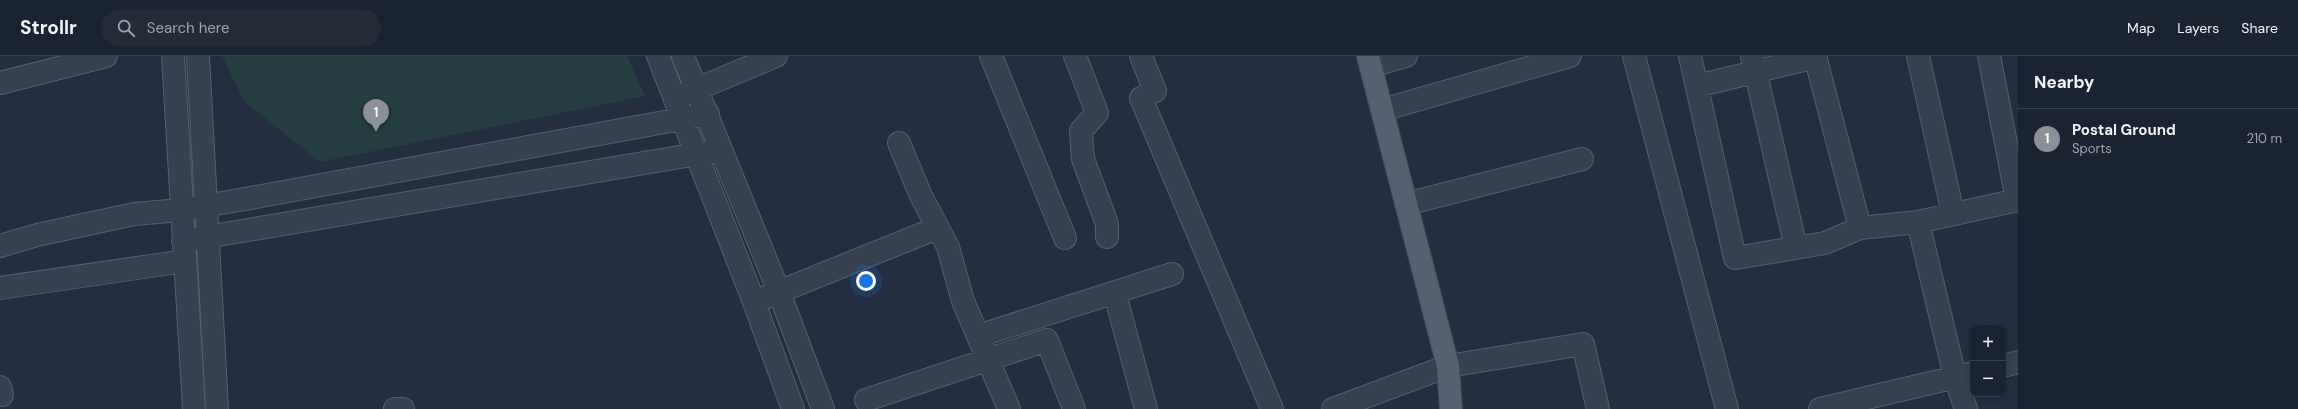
<!DOCTYPE html>
<meta charset="utf-8">
<style>
body{margin:0;font-family:"DM Sans",sans-serif;background:#232b39;color:#f1f3f6}
.controls{position:absolute;right:12px;bottom:12px;display:grid;overflow:hidden;border-radius:8px;box-shadow:0 2px 6px #0003}
.controls button{width:36px;height:36px;display:grid;place-items:center;padding:0;border:0;border-bottom:1px solid #38404d;background:#1a2331;color:#f1f3f6;font:20px sans-serif}
.you{position:absolute;left:866px;top:225px;width:14px;height:14px;margin:-10px;border:3px solid #fff;border-radius:50%;background:#1a73e8;box-shadow:0 0 0 6px #1a73e833}
.badge{display:grid;place-items:center;width:26px;height:26px;border-radius:50%;background:#8c9099;color:#fff;font-size:13px;font-weight:700}
.pin{position:absolute;translate:-50% -33px;filter:drop-shadow(0 1px 2px #0008)}
.pin::after{content:'';position:absolute;top:21px;width:14px;height:12px;background:inherit;clip-path:polygon(0 0,100% 0,50% 100%)}
.list{margin:0;padding:0;list-style:none}
h2{display:flex;justify-content:space-between;align-items:center;height:52px;margin:0;padding:0 16px;font-size:17px}
h2 small{font-size:13px;font-weight:400;color:#9fa4ab}
.list li{display:grid;grid-template-columns:26px 1fr auto;gap:12px;align-items:center;box-sizing:border-box;height:60px;padding:0 16px;border-top:1px solid #38404d}
.list b{display:block;font-size:15px;white-space:nowrap}
.list p{margin:0;font-size:13px;white-space:nowrap;color:#9fa4ab}
.list em{font-size:13px;font-style:normal;color:#9fa4ab}
.icon{flex:none;width:22px;height:22px;fill:none;stroke:currentColor;stroke-width:2;stroke-linecap:round;stroke-linejoin:round}
.map{position:relative;flex:none;width:2018px;height:353px;overflow:hidden}
header{display:flex;align-items:center;gap:24px;box-sizing:border-box;height:56px;padding:0 20px;background:#1a2331;border-bottom:1px solid #38404d}
header strong{font-size:19px}
nav{display:flex;gap:22px;margin-inline-start:auto;font-size:14px}
.search{width:280px;height:36px;background:#232b39;display:flex;align-items:center;gap:10px;box-sizing:border-box;padding:0 14px;border-radius:22px;color:#9fa4ab;font-size:15px}
main{display:flex}
aside{flex:1;background:#1a2331}
.map>svg:first-child{display:block}
.green{fill:#253e42}
.lines{fill:none;stroke-linecap:round;stroke-linejoin:round}
.minor-casing{stroke:#555f6e;stroke-width:24}
.major-casing{stroke:#414a5a;stroke-width:24}
.minor{stroke:#374151;stroke-width:22}
.major{stroke:#556071;stroke-width:22}
</style>
<header>
<strong>Strollr</strong>
<div class="search"><svg class="icon" aria-label="search" viewBox="0 0 24 24"><circle cx="10" cy="10" r="6"/><path d="M15 15l6 6"/></svg>Search here</div>
<nav><a>Map</a><a>Layers</a><a>Share</a></nav>
</header>
<main>
<div class="map">
<svg width="2018" height="353" viewBox="0 0 2018 353">
<rect width="100%" height="100%" fill="#232f41"/>
<path class="green" d="M222,0H627L645,40L320,106L244,45Z"/>
<g class="lines">
<g class="minor-casing">
<path id="minor" d="M173,0L194,353
M198,0L217,353
M658,0L754,246L793,353
M683,0L779,236L823,353
M991,0L1065,182
M1075,0L1097,57L1081,75L1083,103L1107,168V181
M1141,0L1155,35L1141,42L1272,353
M1634,0L1727,353
M1690,0L1735,202L1825,187L1860,172L1918,166L2018,144
M1752,0L1796,192
M1815,0L1860,172
M1918,0L1953,158
M1989,0L2017,144
M1371,10L1406,0
M0,27L106,0
M1697,30L1816,1
M685,38L776,0
M1382,54L1570,0
M899,87L921,140L948,191L963,245L1009,353
M1406,148L1582,103
M1918,166L1955,321L1966,353
M183,185L721,94
M0,190L37,179L134,158L181,154L245,143L708,58
M0,232L185,205
M1115,238L1146,353
M766,241L937,172
M978,280L1172,218
M2003,310L2018,306
M0,331L2,339
M866,344L1047,284L1074,353
M395,353H403
M1333,353L1448,310L1583,288L1598,353
M1820,353L1973,317"/>
</g>
<g class="major-casing">
<path id="major" d="M1368,0L1448,310L1451,353"/>
</g>
<use href="#minor" class="minor"/>
<use href="#major" class="major"/>
</g>
</svg>
<div class="controls">
<button>+</button>
<button>−</button>
</div>
<div class="you"></div>
<div class="pin badge" style="left:376px;top:76px">1</div>
</div>
<aside>
<h2>Nearby<small></small></h2>
<ul class="list">
<li><span class="badge">1</span><div><b>Postal Ground</b><p>Sports</p></div><em>210 m</em></li>
</ul>
</aside>
</main>
